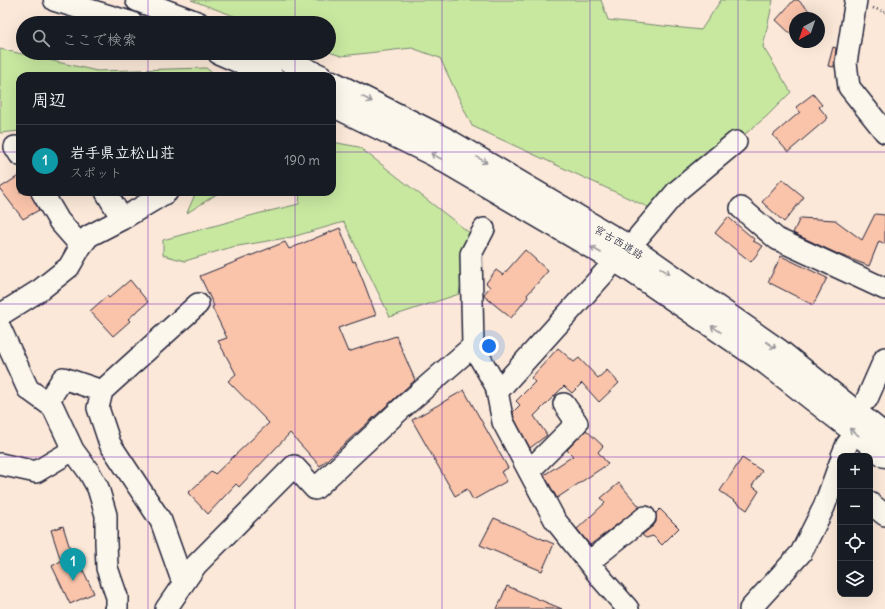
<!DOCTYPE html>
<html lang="ja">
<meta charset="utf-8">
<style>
body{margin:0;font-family:Delius,"Klee One",sans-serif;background:#20242c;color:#f1f3f6}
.controls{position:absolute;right:12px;bottom:12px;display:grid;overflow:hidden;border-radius:8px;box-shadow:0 4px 16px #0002}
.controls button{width:36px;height:36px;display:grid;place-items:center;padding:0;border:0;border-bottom:1px solid #363941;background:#171b24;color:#f1f3f6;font:20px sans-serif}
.compass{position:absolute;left:789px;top:12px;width:36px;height:36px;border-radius:50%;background:#171b24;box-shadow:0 4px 16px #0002;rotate:220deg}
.you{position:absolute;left:489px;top:346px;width:14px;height:14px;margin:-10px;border:3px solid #fff;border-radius:50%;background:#1a73e8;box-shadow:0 0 0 6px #1a73e833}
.badge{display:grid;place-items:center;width:26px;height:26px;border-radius:50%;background:#d93025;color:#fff;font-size:13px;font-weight:700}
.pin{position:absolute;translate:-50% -33px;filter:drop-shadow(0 1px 2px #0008)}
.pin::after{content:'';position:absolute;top:21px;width:14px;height:12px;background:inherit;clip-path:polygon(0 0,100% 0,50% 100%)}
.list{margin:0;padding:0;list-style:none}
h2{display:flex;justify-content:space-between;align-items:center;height:52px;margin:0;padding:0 16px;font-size:17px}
h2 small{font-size:13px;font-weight:400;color:#9ea1a6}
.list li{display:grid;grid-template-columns:26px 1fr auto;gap:12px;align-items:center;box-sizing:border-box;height:72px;padding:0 16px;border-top:1px solid #363941}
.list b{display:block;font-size:15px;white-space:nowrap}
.list p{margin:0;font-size:13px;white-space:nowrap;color:#9ea1a6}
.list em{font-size:13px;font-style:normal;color:#9ea1a6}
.icon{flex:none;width:22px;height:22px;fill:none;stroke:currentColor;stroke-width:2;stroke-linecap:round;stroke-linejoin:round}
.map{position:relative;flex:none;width:885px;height:609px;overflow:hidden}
.search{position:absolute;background:#171b24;box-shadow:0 4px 16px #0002;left:16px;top:16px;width:320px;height:44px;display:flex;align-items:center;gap:10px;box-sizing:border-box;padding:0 14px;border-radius:22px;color:#9ea1a6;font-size:15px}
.panel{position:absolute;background:#171b24;box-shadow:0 4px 16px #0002;left:16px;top:72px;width:320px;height:124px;border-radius:12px}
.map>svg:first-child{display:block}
.green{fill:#c8e8a0;stroke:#75856e}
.building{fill:#fac4ab;stroke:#22223b}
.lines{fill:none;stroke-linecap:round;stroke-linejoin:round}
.minor-casing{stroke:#22223b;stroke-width:24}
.highway-casing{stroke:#22223b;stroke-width:25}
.path{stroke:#22223b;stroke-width:2.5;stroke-dasharray:1 3;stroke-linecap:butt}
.minor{stroke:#fbf7ec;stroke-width:21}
.highway{stroke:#fbf7ec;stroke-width:22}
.oneway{stroke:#99979c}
.grid{fill:none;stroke:#7b2cbf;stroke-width:1;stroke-opacity:0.55}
.labels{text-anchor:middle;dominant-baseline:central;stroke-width:3;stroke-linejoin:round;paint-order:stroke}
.street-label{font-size:11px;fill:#22223b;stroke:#fbf7ec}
</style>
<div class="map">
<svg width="885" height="609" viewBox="0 0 885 609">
<rect width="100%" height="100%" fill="#fbe8d8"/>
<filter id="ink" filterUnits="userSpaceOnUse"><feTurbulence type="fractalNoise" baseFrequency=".025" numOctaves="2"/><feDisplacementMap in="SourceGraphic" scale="8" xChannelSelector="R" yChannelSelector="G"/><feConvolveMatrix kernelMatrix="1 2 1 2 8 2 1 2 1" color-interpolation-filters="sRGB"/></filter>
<g filter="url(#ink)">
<path class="green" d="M191,0H601L608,20L701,30L721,0H773L763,47L791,92L766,117L652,209L472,126L440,58L412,48L341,56L329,52V23H253Z
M0,49L97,71L206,68L216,76H20V131L0,133Z
M332,142L359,147L471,234L459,294L390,317L344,222L292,237L232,247L185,261L163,255V240L257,214L299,204L300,192H332Z
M196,192H220L187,213Z"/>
<path class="building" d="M794,0H798L817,18H795V38L776,20Z
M833,47L836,48L834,67L828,66Z
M813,94L822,105L819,107L828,118L788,152L773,135L800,112L796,107Z
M20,175V192H30L39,210L23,219L0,189V188Z
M782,179L804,197L784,222L762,202Z
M875,214L885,215V244L879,241L869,266L840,255L793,233L800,218L835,220L862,240Z
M728,217L754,239L753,241L763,246L751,262L715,233Z
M340,228L353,262L355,261L364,283L376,315L338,328L348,352L396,336L415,380L320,466L290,433L239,487L236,484L208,514L188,493L212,471L215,474L269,423L228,381L236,374L218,341L227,338L212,307L214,306L200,276L285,242L289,249Z
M525,250L548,271L527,295L528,297L511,318L484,296V294L490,287L486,283L496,270L503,275Z
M781,256L827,278L813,305L768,282Z
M130,280L148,302L128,319L130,321L113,336L90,311L107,296L109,298Z
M558,348L574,362L579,358L598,378L607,370L619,383L599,402L582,383L572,393L564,386L534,416L547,435L530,448L514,418L513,412L520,405L516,401L535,382L531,378Z
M464,390L508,468L501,472L507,481L473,500L467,489L455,496L412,420Z
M586,430L603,446L598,452L608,464L557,498L544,475L573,456L567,450Z
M742,458L762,471L752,486L759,491L747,510L720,491Z
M619,483L640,507L590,545L577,529L605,503L601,498Z
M660,509L679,528L662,545L653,536L646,538L642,535L653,526L656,522V513Z
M494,518L554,544L542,571L480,545Z
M63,526L76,568L81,566L94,593L70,604L52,566L61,561L51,530Z
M507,586L562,609H497Z"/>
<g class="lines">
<g class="minor-casing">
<path id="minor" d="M856,0L846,63L849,87L885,132
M15,147L20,155
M42,192L59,221L81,246L89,236L122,219L167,192
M106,192L122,219
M741,208L777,239L885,289
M484,229L471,254L473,346L496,386L503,422L555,520L601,578L628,609
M639,236L677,191L736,142
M0,315L40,290L69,267L81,246
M0,328L28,389L53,407L73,450L89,472L98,488L106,515V542L107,568L117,597V608L116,609
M498,391L607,270
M867,399L885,358
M47,403L63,378L102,391
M842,456L847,444
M0,464L36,472L73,450
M529,471L577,423L564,404
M870,503L885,515
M589,562L645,517
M183,583L161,521L110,444L98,408L102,391L198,304
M166,609L196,565L294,466L315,489L402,408L473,346
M750,609L801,553L824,507L840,463"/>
</g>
<g class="highway-casing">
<path id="highway" d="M55,0L131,23
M137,0L198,23
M219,53L272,76
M271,53L321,76
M332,82L446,139L640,253L780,351L885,435
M332,105L432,154L627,268L767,364L885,456"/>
</g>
<path class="path" d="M873,8L885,12"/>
<use href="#minor" class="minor"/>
<use href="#highway" class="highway"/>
</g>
<defs><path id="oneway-shaft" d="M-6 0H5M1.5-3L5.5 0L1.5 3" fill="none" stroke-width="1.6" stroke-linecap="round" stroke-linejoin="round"/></defs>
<g class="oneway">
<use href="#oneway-shaft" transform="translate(367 99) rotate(27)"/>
<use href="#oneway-shaft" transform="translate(436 156) rotate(-150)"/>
<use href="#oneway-shaft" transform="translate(482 160) rotate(31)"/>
<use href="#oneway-shaft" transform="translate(596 250) rotate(-150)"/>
<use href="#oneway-shaft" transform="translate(665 271) rotate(35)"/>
<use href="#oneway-shaft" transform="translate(716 329) rotate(-146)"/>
<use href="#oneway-shaft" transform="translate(771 345) rotate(35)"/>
<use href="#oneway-shaft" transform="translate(854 432) rotate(-142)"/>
</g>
</g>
<path class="grid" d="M148,0V23M295,0V23M442,0V609M590,0V609M738,0V609M148,53V76M295,53V76M0,152H20M332,152H885M148,192V609M295,192V609M0,304H885M0,457H840M870,457H885"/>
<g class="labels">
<g class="street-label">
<text transform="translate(619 242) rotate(31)">宮古西道路</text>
</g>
</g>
</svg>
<div class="controls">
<button>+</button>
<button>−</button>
<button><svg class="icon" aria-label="locate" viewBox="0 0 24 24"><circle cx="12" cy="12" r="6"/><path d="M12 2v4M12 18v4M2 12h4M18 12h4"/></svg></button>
<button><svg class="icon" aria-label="layers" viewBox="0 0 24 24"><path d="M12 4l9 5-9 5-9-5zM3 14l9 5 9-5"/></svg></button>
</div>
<svg class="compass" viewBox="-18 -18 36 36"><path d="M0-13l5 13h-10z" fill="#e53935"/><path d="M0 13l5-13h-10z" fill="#9ea1a6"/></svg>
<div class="you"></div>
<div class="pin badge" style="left:73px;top:581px;background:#0f9aa8">1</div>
<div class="search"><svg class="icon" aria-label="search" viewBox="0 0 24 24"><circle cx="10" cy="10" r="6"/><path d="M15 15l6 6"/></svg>ここで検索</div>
<section class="panel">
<h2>周辺<small></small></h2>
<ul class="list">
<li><span class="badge" style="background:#0f9aa8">1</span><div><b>岩手県立松山荘</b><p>スポット</p></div><em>190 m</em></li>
</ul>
</section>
</div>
